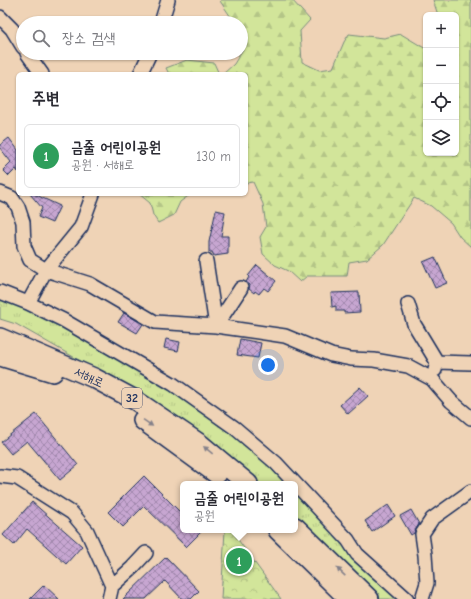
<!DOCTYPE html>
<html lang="ko">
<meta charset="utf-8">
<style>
body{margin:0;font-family:"Comic Neue","Poor Story",sans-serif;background:#f2f2f3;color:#2b2b33}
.controls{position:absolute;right:12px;top:12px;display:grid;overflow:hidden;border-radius:6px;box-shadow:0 1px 3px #0004}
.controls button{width:36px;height:36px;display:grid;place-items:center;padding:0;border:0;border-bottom:1px solid #e1e1e2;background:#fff;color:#2b2b33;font:20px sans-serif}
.you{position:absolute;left:268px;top:365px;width:14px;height:14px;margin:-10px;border:3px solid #fff;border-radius:50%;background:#1a73e8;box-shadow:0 0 0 6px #1a73e833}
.badge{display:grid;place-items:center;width:26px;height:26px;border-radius:50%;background:#db2777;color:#fff;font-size:13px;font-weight:700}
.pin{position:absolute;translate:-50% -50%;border:2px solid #fff;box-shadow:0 1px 4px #0006}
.popup{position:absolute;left:180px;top:481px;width:118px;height:52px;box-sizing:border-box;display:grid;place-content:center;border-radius:6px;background:#fff;filter:drop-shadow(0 1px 3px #0005);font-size:13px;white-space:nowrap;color:#7c7c81}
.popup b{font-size:15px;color:#2b2b33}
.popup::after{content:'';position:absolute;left:50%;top:100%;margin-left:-8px;border:8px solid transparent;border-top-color:#fff}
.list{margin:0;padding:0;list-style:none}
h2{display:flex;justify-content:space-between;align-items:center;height:52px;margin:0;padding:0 16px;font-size:17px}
h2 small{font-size:13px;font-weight:400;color:#7c7c81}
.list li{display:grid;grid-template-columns:26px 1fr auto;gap:12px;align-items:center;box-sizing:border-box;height:64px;margin:0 8px 8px;padding:0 8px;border:1px solid #e1e1e2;border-radius:6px}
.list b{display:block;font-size:15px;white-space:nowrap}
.list p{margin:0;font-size:13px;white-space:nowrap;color:#7c7c81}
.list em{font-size:13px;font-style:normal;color:#7c7c81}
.icon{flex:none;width:22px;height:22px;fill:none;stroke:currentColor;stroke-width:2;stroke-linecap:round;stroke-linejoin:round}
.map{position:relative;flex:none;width:471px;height:599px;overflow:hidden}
.search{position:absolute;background:#fff;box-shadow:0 1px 3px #0004;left:16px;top:16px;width:232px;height:44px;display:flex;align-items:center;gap:10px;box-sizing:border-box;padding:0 14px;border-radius:22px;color:#7c7c81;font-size:15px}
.panel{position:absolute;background:#fff;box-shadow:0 1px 3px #0004;left:16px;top:72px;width:232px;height:124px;border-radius:6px}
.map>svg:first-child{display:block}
.grass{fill:url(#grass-tufts);stroke:#768a7c}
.forest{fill:url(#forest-firs);stroke:#768a7c}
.park{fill:url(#park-crowns);stroke:#768a7c}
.building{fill:url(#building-cross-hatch);stroke:#1b2f5e}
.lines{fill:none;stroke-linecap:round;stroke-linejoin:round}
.minor-casing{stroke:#1b2f5e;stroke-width:16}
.highway-casing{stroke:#1b2f5e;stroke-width:22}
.minor{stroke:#efd3b6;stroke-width:13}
.highway{stroke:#efd3b6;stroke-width:19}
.oneway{fill:#85818a}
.labels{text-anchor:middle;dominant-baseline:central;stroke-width:3;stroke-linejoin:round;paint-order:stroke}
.shield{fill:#efd3b6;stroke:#5b6078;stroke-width:1}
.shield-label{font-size:12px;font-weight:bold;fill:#1b2f5e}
.street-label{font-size:13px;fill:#1b2f5e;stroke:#efd3b6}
</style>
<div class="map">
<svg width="471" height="599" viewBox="0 0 471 599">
<defs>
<pattern id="grass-tufts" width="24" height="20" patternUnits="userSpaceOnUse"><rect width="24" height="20" fill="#d2e59a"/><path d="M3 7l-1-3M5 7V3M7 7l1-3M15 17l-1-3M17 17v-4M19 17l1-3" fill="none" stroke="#b4c587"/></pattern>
<pattern id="forest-firs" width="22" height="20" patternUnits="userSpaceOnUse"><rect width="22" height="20" fill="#d2e59a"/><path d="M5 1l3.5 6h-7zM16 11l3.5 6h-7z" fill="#b4c587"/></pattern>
<pattern id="park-crowns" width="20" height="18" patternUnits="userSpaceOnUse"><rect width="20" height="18" fill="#d2e59a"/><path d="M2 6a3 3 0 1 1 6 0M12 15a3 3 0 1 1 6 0" fill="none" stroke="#b4c587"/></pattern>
<pattern id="building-cross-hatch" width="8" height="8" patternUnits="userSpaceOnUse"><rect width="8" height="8" fill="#c7a6d1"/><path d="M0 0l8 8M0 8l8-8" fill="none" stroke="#a188ad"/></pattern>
</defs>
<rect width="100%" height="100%" fill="#efd3b6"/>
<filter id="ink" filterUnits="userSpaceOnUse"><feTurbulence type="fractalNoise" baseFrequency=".025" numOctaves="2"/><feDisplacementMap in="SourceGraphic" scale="8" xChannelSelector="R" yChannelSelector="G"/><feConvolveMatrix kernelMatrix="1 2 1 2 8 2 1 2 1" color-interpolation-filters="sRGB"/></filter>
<g filter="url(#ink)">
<path class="grass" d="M0,295L19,302L170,387L242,436L291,484H259L237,463L126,387L16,324L0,319Z
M295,489L402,599H379L295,517Z"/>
<path class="forest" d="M221,0H292L310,20L300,31L302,62L319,70L333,68L344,42L349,34L384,38L401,34L426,49V153H456V15H438L433,0H471V247L460,237L451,223L431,206L414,198L383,245L367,259L349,262L347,276H307L300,282L288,271L275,265L263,254L260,237L266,227L263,204L253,182L246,183V74H223L234,64L243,49L241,43V23H235L220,1Z
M187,60L214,63L219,74H169L166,68Z
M139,194H191L180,202L174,215L158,223L153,215L150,203Z"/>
<path class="park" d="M225,530H231L281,599H221Z"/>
<path class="building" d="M9,138L18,150V172L16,169L9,176L3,170L11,162L0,148V145Z
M30,194H34L60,206L52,223L38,217L42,208Z
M216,210L225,212L221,236H228V254L214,256L212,252H209V242Z
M435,257L447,283L435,288L423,262Z
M257,265L276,281L268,291L264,288L259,294L255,291L254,293L249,289L250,285L246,282L249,277L248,276Z
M359,292L360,312L344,313V311H336V306L332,307L331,293Z
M124,313L143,324L137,333L118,322Z
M166,339L180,342L178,351L164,348Z
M240,339L261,343L258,358L237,355Z
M360,387L368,396L348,414L340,405Z
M36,414L78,465L60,480L27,441L11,454L1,442Z
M144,476L183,515V530H203L186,547L144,506L123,527L108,512Z
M32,502L82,546L66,564L27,529L14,545L3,535Z
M388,505L395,516L372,532L365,521Z
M411,510L419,524L414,533L411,535L400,516Z
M166,557L199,591L191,599H182L165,581L146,599H123Z
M44,585L59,599H30Z"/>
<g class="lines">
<g class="minor-casing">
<path id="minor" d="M0,17L12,29L23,47
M161,23L168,0
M27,53L42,74
M140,74L150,53
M0,193L12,198L18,207L23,222L24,246L30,260L46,270L90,284L155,322L216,326L285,336L331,355L351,359L374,360L408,366L432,379L451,401L471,418
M206,261L216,326
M0,292L28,303L63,320L173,384L235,428L276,463L348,540L357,554L407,599
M28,303L46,270L81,227L93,194
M408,304L414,324L437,362
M216,326L241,288
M435,370L437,362L471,363
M0,476L17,478L72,513L87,531L112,586L109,599
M112,586L132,568L146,553
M422,599L427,583L425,555L422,534L432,519L471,491"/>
</g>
<g class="highway-casing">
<path id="highway" d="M0,338L94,378L135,400L200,444L248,484
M0,356L53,372
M143,420L217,474
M295,527L369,599
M278,530L349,599"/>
</g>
<use href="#minor" class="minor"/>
<use href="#highway" class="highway"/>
</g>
<defs><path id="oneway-solid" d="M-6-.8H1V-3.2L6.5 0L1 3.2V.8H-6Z"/></defs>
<g class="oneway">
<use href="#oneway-solid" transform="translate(148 423) rotate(34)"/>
<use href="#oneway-solid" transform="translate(208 450) rotate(-141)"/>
<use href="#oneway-solid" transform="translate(341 572) rotate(-136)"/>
</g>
</g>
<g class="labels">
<rect class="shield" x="122" y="388" width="20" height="20" rx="3"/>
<g class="shield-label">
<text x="132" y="398">32</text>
</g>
<g class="street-label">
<text transform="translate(89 377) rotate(25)">서해로</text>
</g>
</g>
</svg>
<div class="controls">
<button>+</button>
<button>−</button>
<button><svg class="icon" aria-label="locate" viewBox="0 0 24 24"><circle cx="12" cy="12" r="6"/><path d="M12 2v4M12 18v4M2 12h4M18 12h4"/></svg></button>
<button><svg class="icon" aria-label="layers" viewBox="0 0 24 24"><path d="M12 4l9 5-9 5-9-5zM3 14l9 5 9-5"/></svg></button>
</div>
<div class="you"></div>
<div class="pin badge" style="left:239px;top:561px;background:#2e9e5b">1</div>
<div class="popup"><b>금줄 어린이공원</b>공원</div>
<div class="search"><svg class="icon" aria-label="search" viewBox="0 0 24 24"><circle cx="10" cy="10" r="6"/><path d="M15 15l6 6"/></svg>장소 검색</div>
<section class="panel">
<h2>주변<small></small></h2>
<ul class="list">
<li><span class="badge" style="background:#2e9e5b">1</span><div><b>금줄 어린이공원</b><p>공원 · 서해로</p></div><em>130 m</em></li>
</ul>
</section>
</div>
